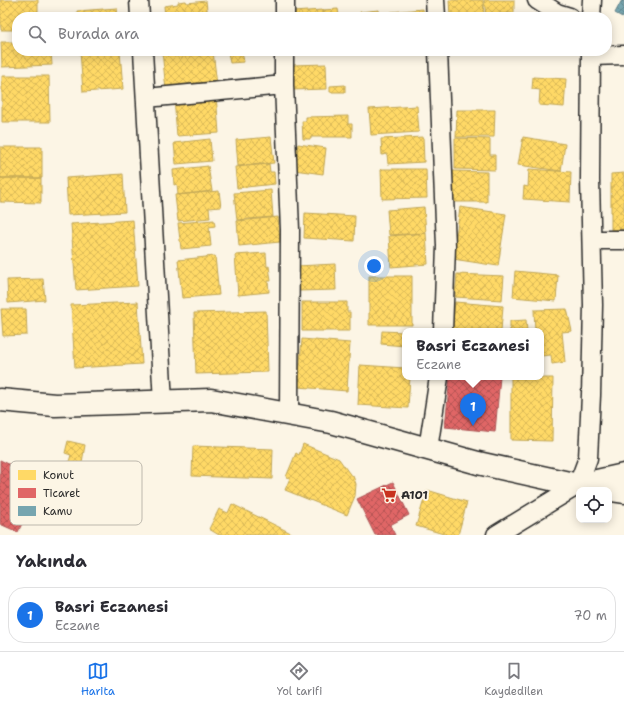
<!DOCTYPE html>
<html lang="tr">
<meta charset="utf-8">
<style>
body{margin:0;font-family:"Shantell Sans",sans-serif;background:#f2f2f3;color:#2b2b33}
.controls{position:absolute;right:12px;bottom:12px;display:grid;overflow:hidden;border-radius:8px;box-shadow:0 2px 10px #0003}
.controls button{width:36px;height:36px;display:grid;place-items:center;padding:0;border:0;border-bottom:1px solid #e1e1e2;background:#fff;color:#2b2b33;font:20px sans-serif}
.you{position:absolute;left:374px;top:266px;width:14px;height:14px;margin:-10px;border:3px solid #fff;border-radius:50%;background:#1a73e8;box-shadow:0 0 0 6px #1a73e833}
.badge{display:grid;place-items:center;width:26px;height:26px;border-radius:50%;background:#1a73e8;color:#fff;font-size:13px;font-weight:700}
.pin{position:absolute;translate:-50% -33px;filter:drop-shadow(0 1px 2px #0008)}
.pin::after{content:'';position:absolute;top:21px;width:14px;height:12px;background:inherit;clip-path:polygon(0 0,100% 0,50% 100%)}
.popup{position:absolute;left:402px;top:328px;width:142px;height:52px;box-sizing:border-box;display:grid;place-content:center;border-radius:8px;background:#fff;filter:drop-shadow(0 1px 3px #0005);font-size:13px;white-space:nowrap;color:#7c7c81}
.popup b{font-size:15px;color:#2b2b33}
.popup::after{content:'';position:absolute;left:50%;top:100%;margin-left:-8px;border:8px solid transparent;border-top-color:#fff}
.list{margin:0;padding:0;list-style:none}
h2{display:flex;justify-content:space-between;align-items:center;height:52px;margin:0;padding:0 16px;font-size:17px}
h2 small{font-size:13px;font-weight:400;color:#7c7c81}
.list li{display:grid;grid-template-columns:26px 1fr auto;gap:12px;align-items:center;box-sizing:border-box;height:56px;margin:0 8px 8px;padding:0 8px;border:1px solid #e1e1e2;border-radius:16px}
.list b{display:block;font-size:15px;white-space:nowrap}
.list p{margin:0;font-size:13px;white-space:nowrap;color:#7c7c81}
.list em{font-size:13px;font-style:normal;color:#7c7c81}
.icon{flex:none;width:22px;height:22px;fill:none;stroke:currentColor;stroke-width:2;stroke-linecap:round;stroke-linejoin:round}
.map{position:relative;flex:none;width:624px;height:535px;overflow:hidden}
.search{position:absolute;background:#fff;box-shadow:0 2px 10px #0003;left:12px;right:12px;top:12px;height:44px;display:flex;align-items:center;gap:10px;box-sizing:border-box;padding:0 14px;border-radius:16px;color:#7c7c81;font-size:15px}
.sheet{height:116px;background:#fff}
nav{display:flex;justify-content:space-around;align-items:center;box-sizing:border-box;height:56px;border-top:1px solid #e1e1e2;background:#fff;font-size:11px;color:#7c7c81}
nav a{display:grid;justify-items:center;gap:2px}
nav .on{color:#1a73e8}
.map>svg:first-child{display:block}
.homes{fill:url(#homes-cross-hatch);stroke:#bfa554}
.shops{fill:url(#shops-cross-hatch);stroke:#aa5454}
.public{fill:url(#public-cross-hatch);stroke:#608087}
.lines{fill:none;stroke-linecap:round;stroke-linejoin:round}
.street-casing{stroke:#2b2b2b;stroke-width:21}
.secondary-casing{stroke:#2b2b2b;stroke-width:25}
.street{stroke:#fcf5e5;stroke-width:18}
.secondary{stroke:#fcf5e5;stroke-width:22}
.labels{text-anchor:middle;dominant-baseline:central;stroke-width:4;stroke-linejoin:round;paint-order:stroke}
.poi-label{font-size:12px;font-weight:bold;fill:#2b2b2b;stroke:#fcf5e5;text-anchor:start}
.key{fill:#fcf5e5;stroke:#bdb8ad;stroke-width:1}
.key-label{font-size:11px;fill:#2b2b2b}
</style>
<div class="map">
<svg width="624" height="535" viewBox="0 0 624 535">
<defs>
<pattern id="homes-cross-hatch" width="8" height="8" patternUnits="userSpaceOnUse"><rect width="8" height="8" fill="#ffd966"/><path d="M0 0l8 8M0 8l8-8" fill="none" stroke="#dbba59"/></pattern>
<pattern id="shops-cross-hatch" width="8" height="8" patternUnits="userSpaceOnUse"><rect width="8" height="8" fill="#e06666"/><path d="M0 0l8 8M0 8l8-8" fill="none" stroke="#b65454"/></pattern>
<pattern id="public-cross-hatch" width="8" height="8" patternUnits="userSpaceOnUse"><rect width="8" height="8" fill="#76a5af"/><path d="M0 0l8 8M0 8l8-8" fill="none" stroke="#61878f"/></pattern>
</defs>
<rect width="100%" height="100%" fill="#fcf5e5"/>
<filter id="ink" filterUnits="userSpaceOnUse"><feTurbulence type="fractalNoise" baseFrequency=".025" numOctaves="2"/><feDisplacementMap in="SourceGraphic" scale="8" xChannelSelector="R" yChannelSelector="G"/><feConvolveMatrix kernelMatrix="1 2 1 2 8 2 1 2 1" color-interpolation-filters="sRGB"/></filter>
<g filter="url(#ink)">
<path class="homes" d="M0,0H38V17H53H17V30H1Z
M449,0H483L484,14L450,16Z
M484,0H514V13L486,15Z
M186,1L187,3L206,1L208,17H165L164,6L178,4V2Z
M117,8L118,17H78L77,11Z
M338,9L339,15L323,16V10Z
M423,9L424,17H391V12Z
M322,10V17H293V12Z
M379,10L380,17H360V12Z
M1,42H17V51H51L52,65L2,67Z
M80,51H120L123,89L83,92Z
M162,51H213L217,85L166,90Z
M242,51L244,62L230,63L228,53Z
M326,64L327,89L293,90L292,65Z
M2,76H49L50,122H2Z
M533,77L566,79L564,107L539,105L540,90L532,89Z
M345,85V92H330V86Z
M216,95L219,133L177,136L174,98Z
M417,106L419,132L371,135L369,109Z
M457,110H495L494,137H456Z
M348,116V124H352V137H311V139H303L302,121H306V117Z
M271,137L274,163L238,166L236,140Z
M423,137L424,162L388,164L387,154L382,155L381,139Z
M523,137L565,144L561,171L518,165Z
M455,138L490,139V155H495V170L455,169Z
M210,139L212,161L176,164L174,143Z
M298,144L326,148L323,174L294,170Z
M0,147H42V178H0Z
M269,164L270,172H274L275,184L237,188L235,167Z
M208,166L212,191L178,195L177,184L174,185L173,170Z
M381,169H426L427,198L382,199Z
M529,169L571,172L570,202L523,199L524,186L528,187Z
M453,171L487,172V202H452Z
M624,173V229L611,230V174Z
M123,174L125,212L68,215L66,178Z
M0,178H41V203L0,202Z
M271,190L273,217L237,220L234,193Z
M219,191L221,207L209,208L210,218L178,221L175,195Z
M424,207L426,233L389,235L387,210Z
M460,207L506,214L498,266L453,259Z
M305,213L355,216L354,241L304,238Z
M278,217L280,242L239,246L237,221Z
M133,220L138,286L76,290L71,224Z
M214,220L215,226L209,227L211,246L181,249L178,223Z
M426,233L428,264L391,267L389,236Z
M266,253L267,267L269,266L271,281H268L269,292L238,295L235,255Z
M215,256L219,295L182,298L178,260Z
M335,264L336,290L298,291L297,266Z
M515,271L558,275L556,301L513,297Z
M457,274L504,276L502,300L455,297Z
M369,276H412V325H369Z
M43,279L45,300L8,303L7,280Z
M138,302L142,364L75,368L71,305Z
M302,302H347V312H350V331H302Z
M455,302L503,306L501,331H452Z
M1,309H26L27,335L3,336Z
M567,309L572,331L562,332L565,362L552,364L551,355L541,356V331H535L534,310Z
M266,311L268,372L196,374L194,313Z
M526,320L527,331H510V321Z
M382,331L405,332V346L381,344Z
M302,339L350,343L347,391L298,387Z
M360,365L405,368V377H410L408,408L358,405Z
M511,378H553L552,441L511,440Z
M68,441L85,445L81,468L68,465L71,455L65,453Z
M303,444L339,459L349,473L353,476L356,484L355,496L347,515L285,490L290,478L286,477L296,453L299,455Z
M193,446L273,449L272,479L192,476Z
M427,490L467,502L458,535H447L416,526Z
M232,504L295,535H219L209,529L219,509L228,513Z"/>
<path class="shops" d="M450,377H500L495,432L445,427Z
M0,460L43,480L18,532L0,524Z
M393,482L409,515L390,525L395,535H375L357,499Z"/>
<path class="public" d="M622,0H624V18L615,13Z"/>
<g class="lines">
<g class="street-casing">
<path id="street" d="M139,0L140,17
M435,0L436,17
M537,0L557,13L570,17
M285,17V0
M591,17L592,0
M143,51L163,402
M284,51V85L290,230L289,414
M438,51L446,246L443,331
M591,56L624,55
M146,98L284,85
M592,240H624
M428,449L439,377
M496,535L578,485L588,458L591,395L593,305L590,180L591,51"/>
</g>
<g class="secondary-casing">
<path id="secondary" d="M0,400L55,405L211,400L331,422L478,463L578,485L624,492
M588,483L624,475"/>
</g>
<use href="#street" class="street"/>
<use href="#secondary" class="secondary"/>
</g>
</g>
<defs>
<g id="supermarket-bare" transform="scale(1.2)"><path d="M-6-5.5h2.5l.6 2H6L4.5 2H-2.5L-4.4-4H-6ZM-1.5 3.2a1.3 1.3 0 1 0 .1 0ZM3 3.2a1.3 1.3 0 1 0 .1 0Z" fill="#c8321e" stroke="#fcf5e5" stroke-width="2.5" paint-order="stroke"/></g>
</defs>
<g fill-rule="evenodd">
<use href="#supermarket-bare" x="389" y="495"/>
</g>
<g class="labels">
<g class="poi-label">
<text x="401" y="495">A101</text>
</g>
</g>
<rect x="10" y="461" width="132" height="64" rx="6" class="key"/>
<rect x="18" y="470" width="18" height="10" fill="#ffd966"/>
<rect x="18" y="488" width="18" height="10" fill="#e06666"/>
<rect x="18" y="506" width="18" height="10" fill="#76a5af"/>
<g class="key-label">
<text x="43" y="479">Konut</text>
<text x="43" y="497">Ticaret</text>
<text x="43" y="515">Kamu</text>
</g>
</svg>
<div class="controls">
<button><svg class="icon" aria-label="locate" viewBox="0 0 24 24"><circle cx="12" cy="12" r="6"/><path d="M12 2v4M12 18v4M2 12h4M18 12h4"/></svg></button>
</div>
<div class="you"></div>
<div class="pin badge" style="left:473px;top:426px">1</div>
<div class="popup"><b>Basri Eczanesi</b>Eczane</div>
<div class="search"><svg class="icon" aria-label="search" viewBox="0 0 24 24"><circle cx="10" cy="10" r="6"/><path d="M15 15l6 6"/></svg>Burada ara</div>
</div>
<section class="sheet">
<h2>Yakında<small></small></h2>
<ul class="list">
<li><span class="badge">1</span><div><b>Basri Eczanesi</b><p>Eczane</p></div><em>70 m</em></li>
</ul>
</section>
<nav>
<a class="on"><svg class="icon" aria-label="map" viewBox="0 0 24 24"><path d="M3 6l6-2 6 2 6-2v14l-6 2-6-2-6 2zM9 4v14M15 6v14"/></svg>Harita</a>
<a><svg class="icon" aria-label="directions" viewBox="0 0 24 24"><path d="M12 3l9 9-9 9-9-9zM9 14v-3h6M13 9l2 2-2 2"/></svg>Yol tarifi</a>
<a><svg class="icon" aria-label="saved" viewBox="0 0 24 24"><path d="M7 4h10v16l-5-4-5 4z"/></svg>Kaydedilen</a>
</nav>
